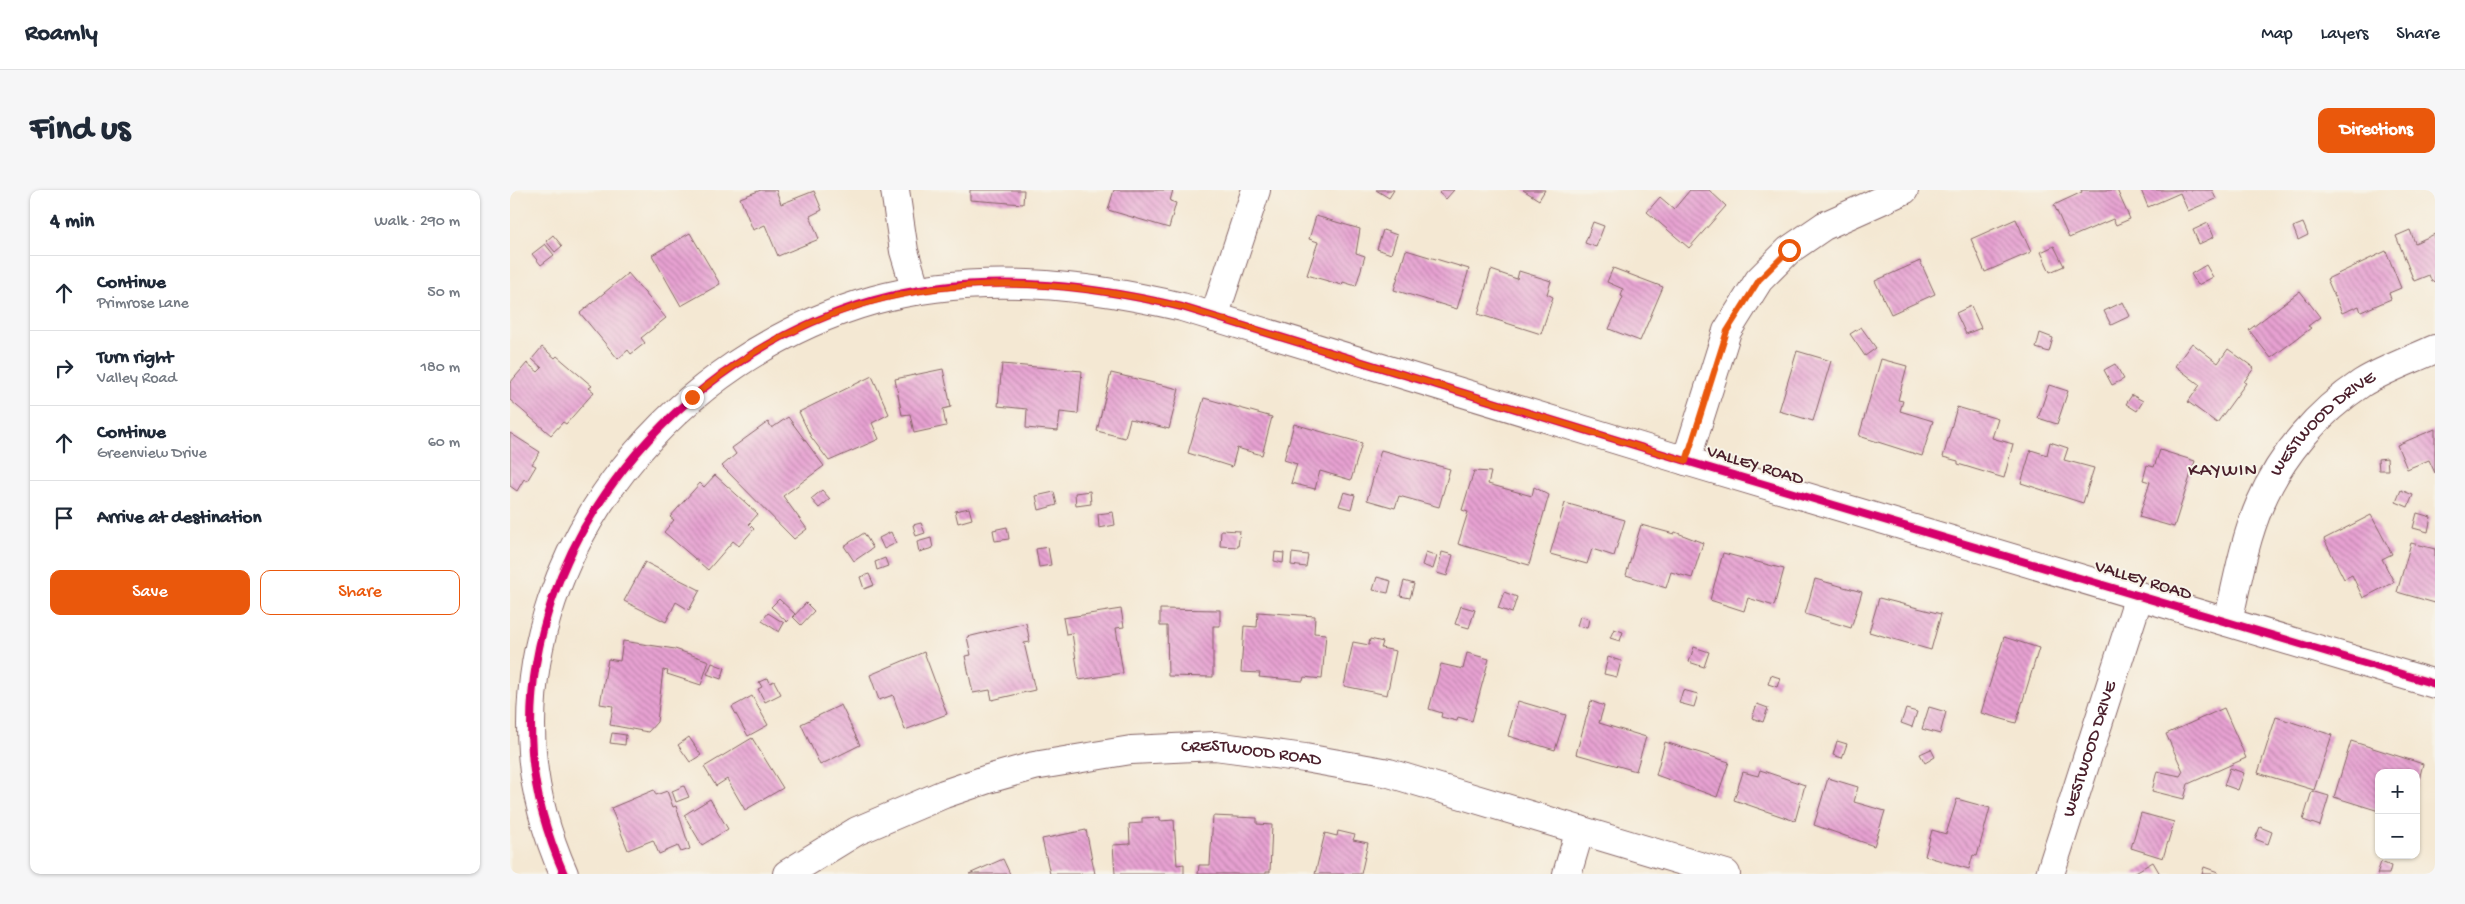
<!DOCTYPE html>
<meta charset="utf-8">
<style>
body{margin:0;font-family:"Gochi Hand",sans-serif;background:#f6f6f7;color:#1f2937}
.controls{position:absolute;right:15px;bottom:15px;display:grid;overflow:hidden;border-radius:10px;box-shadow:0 1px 4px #0004}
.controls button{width:45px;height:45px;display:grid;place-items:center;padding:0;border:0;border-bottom:1px solid #e0e1e3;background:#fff;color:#1f2937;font:25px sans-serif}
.stop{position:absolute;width:15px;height:15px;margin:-11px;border:4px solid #ea580c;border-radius:50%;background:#fff}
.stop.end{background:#ea580c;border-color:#fff;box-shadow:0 1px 5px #0008}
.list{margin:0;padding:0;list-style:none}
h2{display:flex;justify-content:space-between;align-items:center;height:65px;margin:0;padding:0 20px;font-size:21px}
h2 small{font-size:16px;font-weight:400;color:#747a83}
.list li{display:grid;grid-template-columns:32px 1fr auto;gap:15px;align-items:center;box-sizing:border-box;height:75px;padding:0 20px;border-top:1px solid #e0e1e3}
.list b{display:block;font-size:19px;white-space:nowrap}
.list p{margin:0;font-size:16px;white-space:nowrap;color:#747a83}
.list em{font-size:16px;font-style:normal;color:#747a83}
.actions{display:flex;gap:10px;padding:15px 20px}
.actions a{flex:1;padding:11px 0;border:1px solid #ea580c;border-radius:10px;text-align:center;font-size:18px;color:#ea580c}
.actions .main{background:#ea580c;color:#fff}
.icon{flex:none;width:28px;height:28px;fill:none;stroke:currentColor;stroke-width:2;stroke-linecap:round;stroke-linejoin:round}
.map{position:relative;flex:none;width:1925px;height:684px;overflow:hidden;border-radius:10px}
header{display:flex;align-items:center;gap:30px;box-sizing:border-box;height:70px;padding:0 25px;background:#fff;border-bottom:1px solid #e0e1e3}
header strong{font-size:24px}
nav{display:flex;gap:28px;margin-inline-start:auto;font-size:18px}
.intro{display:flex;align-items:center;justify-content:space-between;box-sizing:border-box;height:120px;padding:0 30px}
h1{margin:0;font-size:35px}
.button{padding:12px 22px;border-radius:10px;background:#ea580c;color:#fff;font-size:18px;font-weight:700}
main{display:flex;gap:30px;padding:0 30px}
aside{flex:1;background:#fff;border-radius:10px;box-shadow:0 1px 4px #0004}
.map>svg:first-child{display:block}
.building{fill:url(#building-back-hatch)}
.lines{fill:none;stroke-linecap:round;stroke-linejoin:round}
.minor-casing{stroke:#866566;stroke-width:30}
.minor{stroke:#fff;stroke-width:28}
.cycleway-casing{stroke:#f7f3e8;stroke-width:11}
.cycleway{stroke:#d6006c;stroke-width:8}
.route{stroke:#ea580c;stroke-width:6}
.labels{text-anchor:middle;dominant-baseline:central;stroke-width:4;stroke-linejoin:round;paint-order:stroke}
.street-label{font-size:18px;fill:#4a1f2b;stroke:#f7f3e8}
.neighbourhood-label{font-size:19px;letter-spacing:1px;fill:#4a1f2b;stroke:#f7f3e8}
</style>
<header>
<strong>Roamly</strong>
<nav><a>Map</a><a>Layers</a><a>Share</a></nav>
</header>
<div class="intro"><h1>Find us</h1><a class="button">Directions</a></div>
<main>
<aside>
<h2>4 min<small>Walk · 290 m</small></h2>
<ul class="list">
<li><svg class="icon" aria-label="ahead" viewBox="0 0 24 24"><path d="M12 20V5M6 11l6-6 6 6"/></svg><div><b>Continue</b><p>Primrose Lane</p></div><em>50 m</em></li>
<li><svg class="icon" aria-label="right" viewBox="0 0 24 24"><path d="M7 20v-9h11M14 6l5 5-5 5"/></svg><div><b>Turn right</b><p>Valley Road</p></div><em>180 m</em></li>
<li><svg class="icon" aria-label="ahead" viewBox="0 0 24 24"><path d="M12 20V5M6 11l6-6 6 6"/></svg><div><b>Continue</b><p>Greenview Drive</p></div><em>60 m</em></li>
<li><svg class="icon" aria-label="arrive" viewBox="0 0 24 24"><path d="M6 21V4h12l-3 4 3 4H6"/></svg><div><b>Arrive at destination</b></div></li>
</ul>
<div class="actions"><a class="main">Save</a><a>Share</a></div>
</aside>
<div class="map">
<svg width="1925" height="684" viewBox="0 0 1925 684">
<defs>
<pattern id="building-back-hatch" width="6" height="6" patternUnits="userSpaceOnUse" patternTransform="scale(1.25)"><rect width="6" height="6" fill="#e7a1d2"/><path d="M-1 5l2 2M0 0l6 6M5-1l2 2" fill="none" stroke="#bd83ab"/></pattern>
</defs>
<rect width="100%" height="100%" fill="#f7f3e8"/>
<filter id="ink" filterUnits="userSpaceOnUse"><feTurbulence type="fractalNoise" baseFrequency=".02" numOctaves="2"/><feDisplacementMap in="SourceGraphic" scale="10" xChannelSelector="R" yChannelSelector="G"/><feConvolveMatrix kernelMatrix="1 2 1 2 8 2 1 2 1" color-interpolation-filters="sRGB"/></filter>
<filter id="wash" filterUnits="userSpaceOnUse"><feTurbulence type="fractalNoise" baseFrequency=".0096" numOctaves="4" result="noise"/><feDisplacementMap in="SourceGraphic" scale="20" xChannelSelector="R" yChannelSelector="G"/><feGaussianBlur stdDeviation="1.12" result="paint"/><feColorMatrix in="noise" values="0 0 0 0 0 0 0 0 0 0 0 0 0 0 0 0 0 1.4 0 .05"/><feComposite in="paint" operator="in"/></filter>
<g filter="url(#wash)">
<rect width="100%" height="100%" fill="#f4e8d3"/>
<g id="blocks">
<path class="building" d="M251,0H266L271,14L304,1L312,20L300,26L309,49L268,66L255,35L243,40L230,8Z
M460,0H514L513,14L460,10Z
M604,0H663L660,11L666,13L659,38L598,20Z
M866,0H884L879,8Z
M932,0H944L936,9L929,3Z
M1013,0H1035L1029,10Z
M1180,0H1199L1216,16L1179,58L1137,22L1150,7L1164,19Z
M1571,0H1607L1620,29L1606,35L1603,29L1559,48L1544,15L1572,2Z
M1631,0H1702L1706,9L1678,21L1670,3L1638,17Z
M806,26L850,39L846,63L855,66L846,96L833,92L832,95L797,85L808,52L799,49Z
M1506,29L1521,62L1475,82L1461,49Z
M1083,32L1094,36L1086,57L1075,53Z
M1698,33L1704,47L1689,54L1683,40Z
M1793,33L1798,45L1788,50L1783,37Z
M873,40L887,45L881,64L867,59Z
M1900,40L1905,53L1925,44V91L1922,92L1919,85L1904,91L1886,46Z
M180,43L210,94L171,116L142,65Z
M43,45L52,56L45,62L36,51Z
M35,54L44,65L31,75L22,64Z
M1544,56L1554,76L1540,82L1531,62Z
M896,60L959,79L947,119L884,100Z
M1876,61L1891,98L1879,103L1881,109L1851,122L1849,116L1832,123L1817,89Z
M1410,71L1425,104L1381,124L1365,91Z
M1696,75L1703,87L1688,95L1681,84Z
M1103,78L1153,97L1130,151L1099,139L1113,107L1111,106L1113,99L1097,92Z
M981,80L1007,89L1009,81L1041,91L1037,104L1043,107L1031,144L968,124Z
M118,83L156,128L131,148L135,153L121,164L118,160L108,169L70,123Z
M1790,101L1810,127L1798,136L1801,138L1761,168L1739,140Z
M1613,112L1620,126L1601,135L1594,121Z
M1461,116L1471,138L1456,144L1446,123Z
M1351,137L1366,158L1355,166L1340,144Z
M1530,143L1543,148L1539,162L1526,158Z
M1682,153L1708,173L1718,159L1744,178L1734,192L1736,193L1707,233L1678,212L1690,195L1665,176Z
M32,157L45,168L47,166L82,196L79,198L84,202L56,234L53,232L41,245L0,210V193L17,173L28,182L32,178L22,169Z
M1287,161L1321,171L1303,231L1269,221Z
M1371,169L1397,176L1388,210L1393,211L1390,221L1423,231L1412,266L1349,246Z
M492,174L572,181L568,224L550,222L548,241L516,238L517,219L488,216Z
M1605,174L1614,189L1602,195L1594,180Z
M433,179L441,217L433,219L436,236L404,243L400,224L392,225L385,189Z
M601,183L669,199L659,239L620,229L615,248L587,241Z
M362,186L379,224L362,233L369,249L319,271L301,247L289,222Z
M1539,195L1558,201L1547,234L1528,228Z
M1622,205L1633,211L1627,221L1616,214Z
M694,208L762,227L752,265L727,258L722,277L678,263Z
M1447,217L1488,229L1482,248L1503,254L1494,288L1448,274V271L1433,267Z
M278,227L314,276L273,306L297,339L284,349L212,276L226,264L222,258L258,232L262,238Z
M784,234L852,253L841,290L810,281L805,299L781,293L787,274L774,270Z
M1925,239V283L1919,270L1897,279L1887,255Z
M0,243L30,262L22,274L26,276L17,291L14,289L7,301L0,296Z
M1540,252L1558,258L1554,270L1584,278L1573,313L1511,293L1521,260L1537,265Z
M871,260L940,279L929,317L889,306L885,318L857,310Z
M1650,260L1685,271L1664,337L1629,327L1640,292L1633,290L1637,275L1644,277Z
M1877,268L1878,280H1869L1868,269Z
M964,281L981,282L978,294L1022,306L1024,297L1039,305L1019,375L948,354L958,322L952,320Z
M205,285L248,324L239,334L244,339L229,356L223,351L198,380L154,342L164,330L160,327L190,293L194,297Z
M312,300L320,309L309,318L301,309Z
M1891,300L1903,305L1898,317L1886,312Z
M580,301L581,314L566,316L565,303Z
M544,302L547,315L529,320L526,306Z
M834,302L845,305L841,319L829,316Z
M1055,313L1115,330L1104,366L1082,359L1077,374L1040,364Z
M459,318L462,329L448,333L445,321Z
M603,322L605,335L589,338L588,324Z
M1907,323L1921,327L1918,342L1903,338Z
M1861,325L1882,364L1872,369L1884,392L1853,408L1842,385L1834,389L1814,349Z
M411,333L415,343L406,346L403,335Z
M1131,335L1164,344L1165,342L1193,353L1182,388L1161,382L1156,398L1116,385Z
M497,337L499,349L485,351L483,340Z
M711,340L730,341L728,357L710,356Z
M381,342L386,353L374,359L369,348Z
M354,343L363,358L344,371L334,356Z
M421,348L423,358L409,362L407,352Z
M1901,353L1925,359V413L1887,402Z
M538,357L541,375L529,377L526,359Z
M765,362L774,363L773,373L764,371Z
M916,362L927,366L923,379L912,375Z
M932,362L943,365L937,386L927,383Z
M782,363L798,365L796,377L781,375Z
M1213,363L1274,379L1264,416L1238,408L1234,421L1200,410Z
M375,368L378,376L367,380L365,372Z
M135,372L190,400L179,420L166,412L156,432L114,411Z
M359,384L364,395L354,399L350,387Z
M867,387L881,391L878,403L863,400Z
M1305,389L1352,402L1341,438L1295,424Z
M894,391L904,394L900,408L890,406Z
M994,402L1007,407L1002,423L988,418Z
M1369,408L1431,424L1421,460L1359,442Z
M269,409L285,424L277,432L261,417Z
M296,413L304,421L291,435L283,427Z
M951,416L965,420L959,438L945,434Z
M611,419L614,437L606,438L613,483L569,490L562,443L556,444L553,428Z
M650,419L710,420V436H703V487L658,486L657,436H650Z
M748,422L805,426L804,443L816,444L812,489L794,487L793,491L749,487L750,483L731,482L734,436L747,437Z
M258,423L274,433L269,442L252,431Z
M1070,426L1079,429L1077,438L1067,436Z
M516,433L520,452L514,453L525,500L482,510L480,500L463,503L455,466L461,465L457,447Z
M1104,439L1113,442L1110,451L1100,448Z
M1494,447L1529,458L1506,533L1471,523Z
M860,449L873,452L871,458L886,461L877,505L834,496L843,452L859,455Z
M113,451L165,459L199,471L191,495L157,484L158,481L153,480L147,532L138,542L100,535L103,516L90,514L98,469L110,471Z
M1184,457L1199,462L1194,477L1179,472Z
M414,462L437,524L395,540L383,505L369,510L360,485Z
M957,463L979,469L962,531L948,527L947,531L931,527L932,523L919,519L931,474L953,479Z
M1098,467L1111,471L1107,487L1094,484Z
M202,473L215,478L211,489L197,484Z
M1261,485L1270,488L1267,497L1258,494Z
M258,488L260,493L264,491L271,504L255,512L248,499L252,497L249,492Z
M1173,500L1188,504L1184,517L1169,513Z
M242,506L258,535L238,546L222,517Z
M1008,511L1056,525L1045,560L998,546Z
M1081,511L1094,516L1089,533L1136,547L1126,581L1066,564Z
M1247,514L1258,518L1253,532L1242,528Z
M331,515L350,555L310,575L291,534Z
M1419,517L1436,522L1430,544L1412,539Z
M1714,518L1736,568L1678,594L1674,609L1642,601L1647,581L1670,586L1673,581L1656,544Z
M1396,519L1407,522L1402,537L1391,533Z
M1766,527L1822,545L1804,600L1748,583Z
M102,543L116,545L115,555L100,553Z
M179,547L191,565L180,572L168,555Z
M242,548L273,598L235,620L217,589L206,596L194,577Z
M1327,551L1337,554L1332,568L1323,565Z
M1841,551L1913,574L1907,597L1906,583H1869V621L1824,607Z
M1155,552L1219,572L1207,607L1146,585Z
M1421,559L1425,567L1415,573L1410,564Z
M1720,578L1734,583L1728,600L1714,595Z
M1250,580L1295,595L1285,631L1224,610L1233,582L1248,586Z
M1318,588L1348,597L1344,612L1375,621L1364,656L1304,635Z
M174,596L179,607L166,612L162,601Z
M144,600L146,605L157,601L163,617L166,616L180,659L171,662L168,656L149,664L143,650L118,660L101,618Z
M1802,601L1819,606L1810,636L1793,630Z
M200,609L218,639L192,655L174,625Z
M1447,609L1480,618L1467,666L1463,665L1459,679L1415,666L1422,640L1436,644Z
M1631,623L1664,632L1653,668L1621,658Z
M703,626L747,628V634L762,635L760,682H756V684H688L689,675H700Z
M650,627V631L664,630L667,675L674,674V684H605L603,655L620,654L619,634L632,633V628Z
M1750,637L1762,642L1758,654L1745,649Z
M576,640L585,684H540L532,649Z
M828,641L845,645L843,650L858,653L851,684H805L815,643L827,646Z
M493,669L500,684H459Z
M1643,672L1650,684H1622Z
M1871,672L1881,676L1879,684H1867Z
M1694,677L1708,682L1707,684H1692Z"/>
</g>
</g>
<g filter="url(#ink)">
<use href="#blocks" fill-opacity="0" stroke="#866566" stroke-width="1"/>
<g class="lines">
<g class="minor-casing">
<g id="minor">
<path d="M385,0L394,61L406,101"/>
<path d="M704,127L746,0"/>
<path d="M1176,271L1217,141L1249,90L1279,60L1314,36L1394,0"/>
<path id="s1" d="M1718,432C1727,393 1734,351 1750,314C1771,265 1808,222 1852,193C1875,179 1901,170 1925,159"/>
<path d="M54,684C37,645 25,604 22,562C7,353 169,165 364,110C465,82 572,93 672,117L1176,271L1925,494"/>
<path id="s2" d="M277,684L347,641L434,604L478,589L524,576L621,560L705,556L795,568L879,583L1216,684"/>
<path d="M1057,684L1070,640"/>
<path id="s3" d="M1540,684L1629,406"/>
</g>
</g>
<use href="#minor" class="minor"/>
<g class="cycleway-casing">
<path id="cycleway" d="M54,684C37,645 25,604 22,562C7,353 169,165 364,110C465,82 572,93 672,117L1176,271L1925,494"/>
</g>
<use href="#cycleway" class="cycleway"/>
</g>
</g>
<g class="lines" filter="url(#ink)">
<path class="route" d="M182,207C204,190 226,173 250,159C382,81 527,82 672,117L1176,271L1217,141L1249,90L1279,60"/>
</g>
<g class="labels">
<g class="street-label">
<text stroke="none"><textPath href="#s1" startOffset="226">WESTWOOD DRIVE</textPath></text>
<text transform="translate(1245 276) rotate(17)">VALLEY ROAD</text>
<text transform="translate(1633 391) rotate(17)">VALLEY ROAD</text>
<text stroke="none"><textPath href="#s3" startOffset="131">WESTWOOD DRIVE</textPath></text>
<text stroke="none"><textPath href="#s2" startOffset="490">CRESTWOOD ROAD</textPath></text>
</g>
<g class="neighbourhood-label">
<text x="1713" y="281">KAYWIN</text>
</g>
</g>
</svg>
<div class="controls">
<button>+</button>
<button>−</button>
</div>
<div class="stop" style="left:1279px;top:60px"></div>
<div class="stop end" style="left:182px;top:207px"></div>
</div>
</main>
